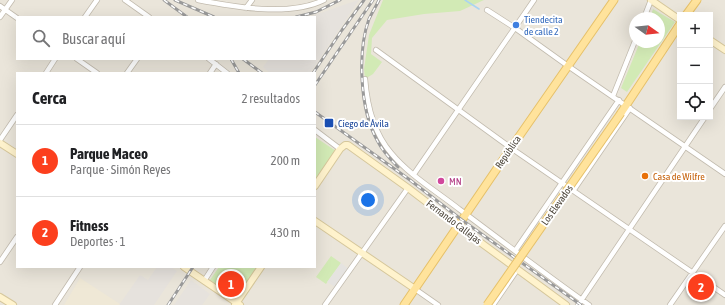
<!DOCTYPE html>
<html lang="es">
<meta charset="utf-8">
<style>
body{margin:0;font-family:"Asap Condensed",sans-serif;background:#f6f6f6;color:#202124}
.controls{position:absolute;right:12px;top:12px;display:grid;overflow:hidden;border-radius:0px;box-shadow:0 4px 16px #0002}
.controls button{width:36px;height:36px;display:grid;place-items:center;padding:0;border:0;border-bottom:1px solid #e0e0e0;background:#fff;color:#202124;font:20px sans-serif}
.compass{position:absolute;left:629px;top:12px;width:36px;height:36px;border-radius:50%;background:#fff;box-shadow:0 4px 16px #0002;rotate:105deg}
.you{position:absolute;left:368px;top:200px;width:14px;height:14px;margin:-10px;border:3px solid #fff;border-radius:50%;background:#1a73e8;box-shadow:0 0 0 6px #1a73e833}
.badge{display:grid;place-items:center;width:26px;height:26px;border-radius:50%;background:#fc3f1d;color:#fff;font-size:13px;font-weight:700}
.pin{position:absolute;translate:-50% -50%;border:2px solid #fff;box-shadow:0 1px 4px #0006}
.list{margin:0;padding:0;list-style:none}
h2{display:flex;justify-content:space-between;align-items:center;height:52px;margin:0;padding:0 16px;font-size:17px}
h2 small{font-size:13px;font-weight:400;color:#757577}
.list li{display:grid;grid-template-columns:26px 1fr auto;gap:12px;align-items:center;box-sizing:border-box;height:72px;padding:0 16px;border-top:1px solid #e0e0e0}
.list b{display:block;font-size:15px;white-space:nowrap}
.list p{margin:0;font-size:13px;white-space:nowrap;color:#757577}
.list em{font-size:13px;font-style:normal;color:#757577}
.icon{flex:none;width:22px;height:22px;fill:none;stroke:currentColor;stroke-width:2;stroke-linecap:round;stroke-linejoin:round}
.map{position:relative;flex:none;width:725px;height:305px;overflow:hidden}
.search{position:absolute;background:#fff;box-shadow:0 4px 16px #0002;left:16px;top:16px;width:300px;height:44px;display:flex;align-items:center;gap:10px;box-sizing:border-box;padding:0 14px;border-radius:0px;color:#757577;font-size:15px}
.panel{position:absolute;background:#fff;box-shadow:0 4px 16px #0002;left:16px;top:72px;width:300px;height:196px;border-radius:0px}
.map>svg:first-child{display:block}
.residential{fill:#eae5da;fill-rule:evenodd}
.industrial{fill:#e6e2dd}
.education{fill:#efe8d6}
.green{fill:#d2eab5}
.parking{fill:#e5e3e0}
.lines{fill:none;stroke-linecap:round;stroke-linejoin:round}
.stream{stroke:#a9d4f2;stroke-width:1.5}
.street-casing{stroke:#c2bbae;stroke-width:6}
.secondary-casing{stroke:#d6c79b;stroke-width:8}
.primary-casing{stroke:#e6c16a;stroke-width:9}
.street{stroke:#fff;stroke-width:4.5}
.secondary{stroke:#fff3cd;stroke-width:6}
.primary{stroke:#ffe39c;stroke-width:7}
.rail-casing{stroke:#9a9a9a;stroke-width:3}
.rail{stroke:#fff;stroke-width:1.5;stroke-dasharray:4.5;stroke-linecap:butt}
.primary-bridge-casing{stroke:#e6c16a;stroke-width:9;stroke-linecap:butt}
.primary-bridge{stroke:#ffe39c;stroke-width:7}
.shop-dot{fill:#3f7fe0;stroke:#fff;stroke-width:1.5}
.transit-dot{fill:#1a4fb4;stroke:#fff;stroke-width:1.5}
.food-dot{fill:#e8710a;stroke:#fff;stroke-width:1.5}
.hotel-dot{fill:#d1479c;stroke:#fff;stroke-width:1.5}
.labels{text-anchor:middle;dominant-baseline:central;stroke-width:4;stroke-linejoin:round;paint-order:stroke}
.shop-label{font-size:10px;fill:#366cbe;stroke:#fff;text-anchor:start}
.transit-label{font-size:10px;fill:#164399;stroke:#fff;text-anchor:start}
.street-label{font-size:10px;fill:#4b4439;stroke:#fff}
.food-label{font-size:10px;fill:#c56008;stroke:#fff;text-anchor:start}
.hotel-label{font-size:10px;fill:#b23c85;stroke:#fff;text-anchor:start}
</style>
<div class="map">
<svg width="725" height="305" viewBox="0 0 725 305">
<rect width="100%" height="100%" fill="#f6f3ec"/>
<path class="residential" d="M0,0H725V305H0ZM680,15H710V117H680ZM17,17H315V59H17ZM635,18H659V42H635ZM17,73H315V267H17Z"/>
<path class="industrial" d="M358,0H359L310,73H270L263,67L269,59H315V17H309Z
M157,267H171L177,271L154,305H119L140,275L148,280Z
M191,280L210,294L202,305H174Z"/>
<path class="education" d="M80,278L120,304L119,305H64Z"/>
<path class="green" d="M383,0H484L460,11L424,14L387,20L372,38L371,54L382,62L373,74L365,79L364,69L369,35Z
M653,9L675,22L627,92L621,88L640,42H659V18H650Z
M315,137L336,151L315,183Z
M331,256L341,263L326,284L316,277Z
M219,267H259L238,299L210,280Z"/>
<path class="parking" d="M341,263L350,270L337,288L327,282Z"/>
<g class="lines">
<path class="stream" d="M465,0L479,9"/>
<g class="street-casing">
<path id="street" d="M125,0L149,17
M198,0C235,7 289,17 324,0
M0,6L17,18
M246,8L252,0
M487,10L515,28L568,66L725,174
M0,17L12,0
M85,17L97,0
M644,18L651,0
M376,50L511,148L725,295
M77,59L97,73
M209,59L227,73
M46,73L55,59
M127,73L137,59
M210,73L216,64
M365,79C367,105 373,132 391,153C409,175 436,191 459,209C502,241 545,274 589,305
M613,96L635,41
M710,109L725,87
M315,130L340,149
M0,140L17,115
M414,174L534,0
M573,191L630,108
M515,251L619,100
M0,262L17,237
M204,281L213,267
M415,289L438,305
M55,305L80,267
M325,305L408,188
M493,305L517,270
M578,305L705,117
M670,305L725,226"/>
</g>
<g class="secondary-casing">
<path id="secondary" d="M651,0L680,20
M710,40L725,50
M0,143L17,154
M315,186L340,149L345,145H348L408,188L458,226L566,305
M315,221L415,289
M184,267L240,305
M0,297L13,305
M235,305L261,267"/>
</g>
<g class="primary-casing">
<path id="primary" d="M686,15L697,0
M621,113L680,24
M404,305L511,148L614,0"/>
</g>
<use href="#street" class="street"/>
<use href="#secondary" class="secondary"/>
<use href="#primary" class="primary"/>
<g class="rail-casing">
<path id="rail" d="M164,0L187,17
M175,0L214,17
M379,0C376,6 372,13 369,19C357,52 360,110 377,140C382,150 390,159 398,167
M296,17L316,12L340,0
M231,59L239,73
M243,59L262,73
M313,73L342,30L364,0
M315,85L373,0
M315,112L410,180L462,220L581,305
M168,305L193,267"/>
</g>
<use href="#rail" class="rail"/>
<g class="primary-bridge-casing">
<path id="primary-bridge" d="M487,305L621,113"/>
</g>
<use href="#primary-bridge" class="primary-bridge"/>
</g>
<circle class="shop-dot" cx="516" cy="25" r="4"/>
<rect class="transit-dot" x="324" y="118" width="10" height="10" rx="2"/>
<circle class="food-dot" cx="645" cy="176" r="4"/>
<circle class="hotel-dot" cx="441" cy="181" r="4"/>
<g class="labels">
<g class="shop-label">
<text x="524" y="19">Tiendecita<tspan x="524" dy="12">de calle 2</tspan></text>
</g>
<g class="transit-label">
<text x="338" y="123">Ciego de Ávila</text>
</g>
<g class="street-label">
<text transform="translate(508 152) rotate(-56)">República</text>
<text transform="translate(557 205) rotate(-55)">Los Elevados</text>
<text transform="translate(454 222) rotate(37)">Fernando Callejas</text>
</g>
<g class="food-label">
<text x="653" y="176">Casa de Wilfre</text>
</g>
<g class="hotel-label">
<text x="449" y="181">MN</text>
</g>
</g>
</svg>
<div class="controls">
<button>+</button>
<button>−</button>
<button><svg class="icon" aria-label="locate" viewBox="0 0 24 24"><circle cx="12" cy="12" r="6"/><path d="M12 2v4M12 18v4M2 12h4M18 12h4"/></svg></button>
</div>
<svg class="compass" viewBox="-18 -18 36 36"><path d="M0-13l5 13h-10z" fill="#e53935"/><path d="M0 13l5-13h-10z" fill="#757577"/></svg>
<div class="you"></div>
<div class="pin badge" style="left:231px;top:284px">1</div>
<div class="pin badge" style="left:701px;top:287px">2</div>
<div class="search"><svg class="icon" aria-label="search" viewBox="0 0 24 24"><circle cx="10" cy="10" r="6"/><path d="M15 15l6 6"/></svg>Buscar aquí</div>
<section class="panel">
<h2>Cerca<small>2 resultados</small></h2>
<ul class="list">
<li><span class="badge">1</span><div><b>Parque Maceo</b><p>Parque · Simón Reyes</p></div><em>200 m</em></li>
<li><span class="badge">2</span><div><b>Fitness</b><p>Deportes · 1</p></div><em>430 m</em></li>
</ul>
</section>
</div>
